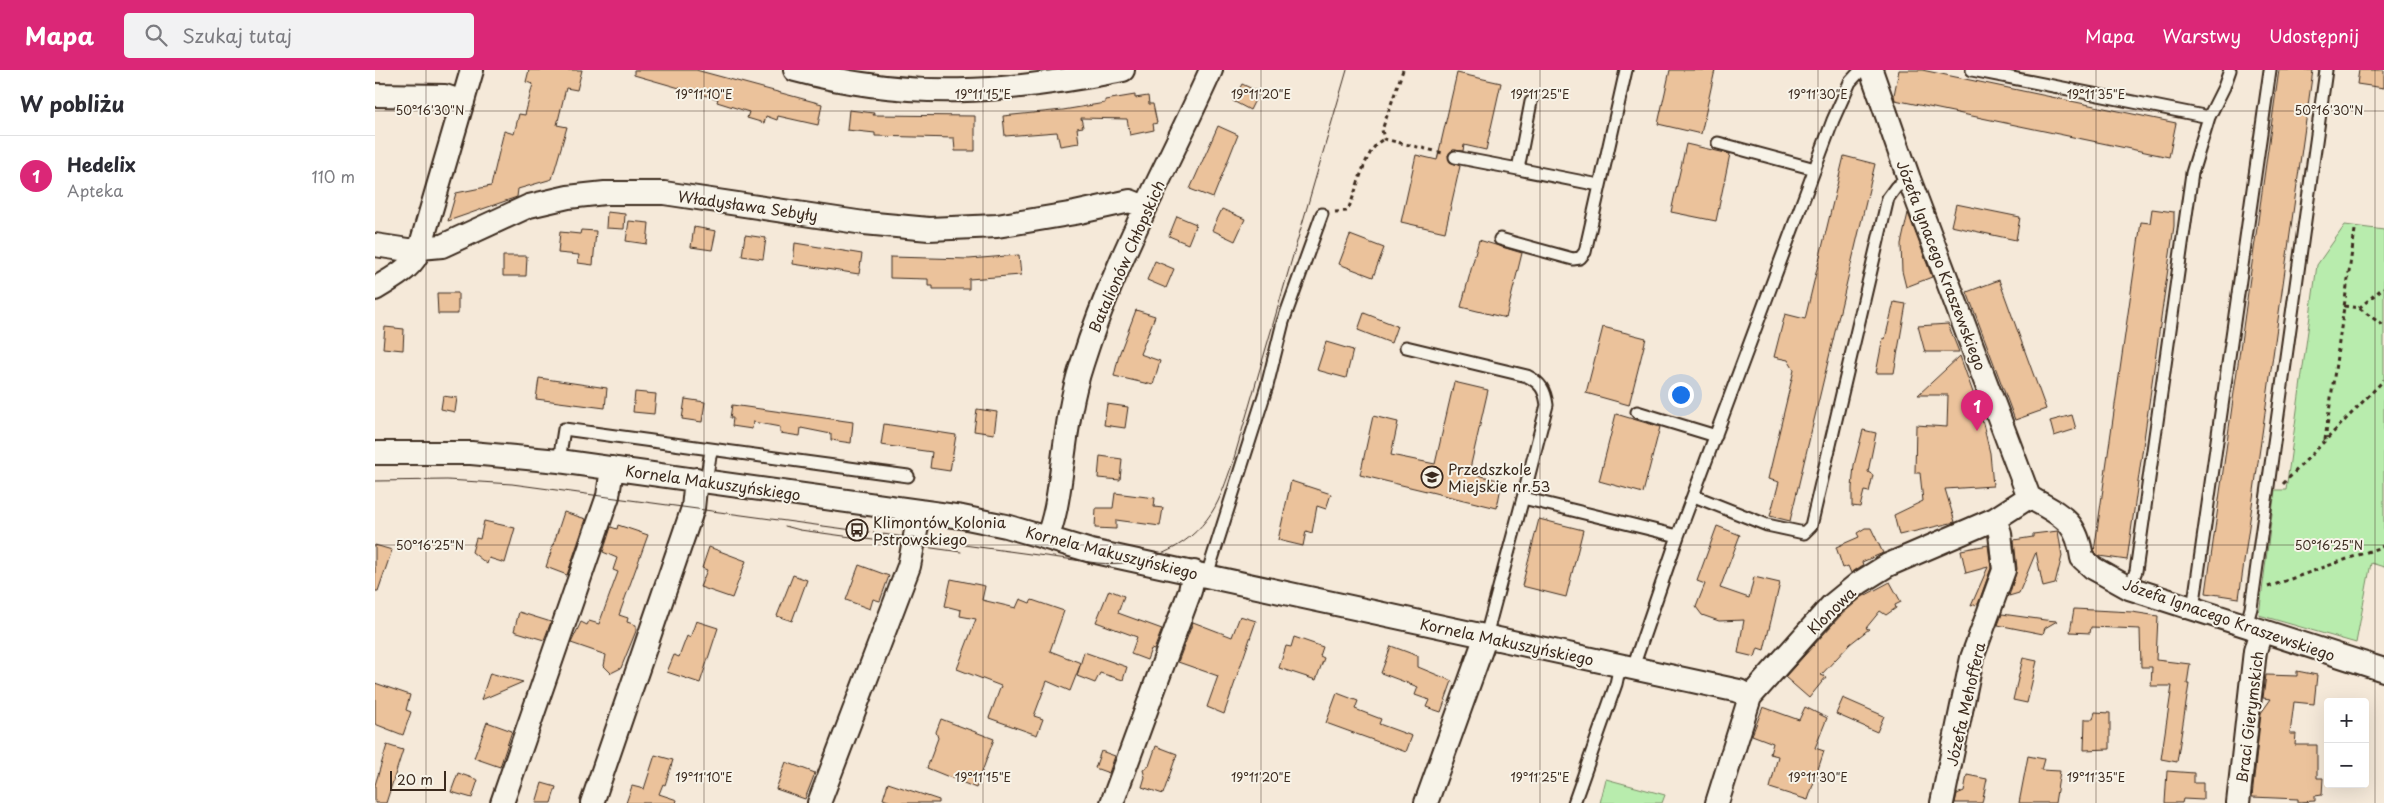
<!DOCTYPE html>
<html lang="pl">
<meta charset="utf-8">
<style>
body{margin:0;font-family:"Playpen Sans",sans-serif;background:#f2f2f3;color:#2b2b33}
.controls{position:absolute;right:15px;bottom:15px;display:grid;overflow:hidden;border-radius:5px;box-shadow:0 5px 20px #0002}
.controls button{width:45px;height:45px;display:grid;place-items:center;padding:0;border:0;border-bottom:1px solid #e1e1e2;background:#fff;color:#2b2b33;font:25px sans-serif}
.scale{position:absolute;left:15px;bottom:12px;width:56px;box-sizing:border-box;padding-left:5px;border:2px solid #3b2a1e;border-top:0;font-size:14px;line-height:18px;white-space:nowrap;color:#3b2a1e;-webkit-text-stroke:4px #f7f3e8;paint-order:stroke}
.you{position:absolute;left:1305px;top:324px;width:18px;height:18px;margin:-12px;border:4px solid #fff;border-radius:50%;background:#1a73e8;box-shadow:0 0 0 8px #1a73e833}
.badge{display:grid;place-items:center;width:32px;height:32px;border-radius:50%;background:#db2777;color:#fff;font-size:16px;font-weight:700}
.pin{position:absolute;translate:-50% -41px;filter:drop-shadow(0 1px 2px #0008)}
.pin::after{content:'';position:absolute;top:26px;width:18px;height:15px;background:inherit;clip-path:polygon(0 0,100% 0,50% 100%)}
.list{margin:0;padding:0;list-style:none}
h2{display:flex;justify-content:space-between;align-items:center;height:65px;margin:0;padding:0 20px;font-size:21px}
h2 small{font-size:16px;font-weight:400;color:#7c7c81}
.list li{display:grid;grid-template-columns:32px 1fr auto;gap:15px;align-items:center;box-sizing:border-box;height:80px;padding:0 20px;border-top:1px solid #e1e1e2}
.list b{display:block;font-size:19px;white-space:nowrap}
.list p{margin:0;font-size:16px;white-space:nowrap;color:#7c7c81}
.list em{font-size:16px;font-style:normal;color:#7c7c81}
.icon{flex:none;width:28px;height:28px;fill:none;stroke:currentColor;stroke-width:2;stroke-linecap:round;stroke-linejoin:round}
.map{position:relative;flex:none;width:2009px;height:733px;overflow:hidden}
header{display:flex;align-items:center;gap:30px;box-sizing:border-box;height:70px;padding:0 25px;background:#db2777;color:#fff}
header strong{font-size:24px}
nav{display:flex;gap:28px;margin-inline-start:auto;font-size:18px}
.search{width:350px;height:45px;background:#f2f2f3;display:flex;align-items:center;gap:12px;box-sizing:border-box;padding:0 18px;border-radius:5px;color:#7c7c81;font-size:19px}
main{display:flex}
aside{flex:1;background:#fff}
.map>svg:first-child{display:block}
.green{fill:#b8ecad;stroke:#7a8b66}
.building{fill:#ebc29b;stroke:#3b2a1e}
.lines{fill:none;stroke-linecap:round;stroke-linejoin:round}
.service-casing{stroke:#3b2a1e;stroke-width:15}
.minor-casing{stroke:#3b2a1e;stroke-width:26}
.path{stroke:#3b2a1e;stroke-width:3;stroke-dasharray:4 4;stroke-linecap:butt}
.service{stroke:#f7f3e8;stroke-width:11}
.minor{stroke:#f7f3e8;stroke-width:22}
.tram{stroke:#3b2a1e;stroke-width:1}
.ticks{fill:none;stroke:#3b2a1e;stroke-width:1;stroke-opacity:0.45}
.labels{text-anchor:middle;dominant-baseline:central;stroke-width:4;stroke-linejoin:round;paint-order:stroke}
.street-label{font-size:15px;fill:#3b2a1e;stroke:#f7f3e8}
.poi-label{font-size:15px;fill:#3b2a1e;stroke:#f7f3e8;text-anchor:start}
.ticks-label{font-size:12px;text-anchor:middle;fill:#3b2a1e;stroke:#f7f3e8;stroke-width:4;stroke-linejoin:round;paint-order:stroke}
</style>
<header>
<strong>Mapa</strong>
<div class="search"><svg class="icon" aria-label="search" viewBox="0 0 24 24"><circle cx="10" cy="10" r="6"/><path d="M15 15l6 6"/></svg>Szukaj tutaj</div>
<nav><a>Mapa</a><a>Warstwy</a><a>Udostępnij</a></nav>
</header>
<main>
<aside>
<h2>W pobliżu<small></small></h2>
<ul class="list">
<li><span class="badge">1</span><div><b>Hedelix</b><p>Apteka</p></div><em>110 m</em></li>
</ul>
</aside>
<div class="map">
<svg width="2009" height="733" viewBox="0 0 2009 733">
<rect width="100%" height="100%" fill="#f5e9d9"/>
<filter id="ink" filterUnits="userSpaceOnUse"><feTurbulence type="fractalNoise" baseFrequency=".02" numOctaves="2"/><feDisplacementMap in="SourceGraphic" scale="10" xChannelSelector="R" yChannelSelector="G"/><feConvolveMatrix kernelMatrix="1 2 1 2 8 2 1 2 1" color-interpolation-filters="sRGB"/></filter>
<g filter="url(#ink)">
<path class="green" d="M1970,155L2009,160V497L1996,493L1981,573L1884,545L1900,420H1911L1942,195Z
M1231,709L1290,725L1287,733H1225Z"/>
<path class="building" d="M154,0H207L202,20L191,18L182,55L192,57L177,109L143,119L142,127L73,151L81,123L116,116L129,61L139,64L144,44L150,45L158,14L151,12Z
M259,0H321L447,34L443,55L403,46L402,50L391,46L389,53L372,48L374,42L342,32L343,29L259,5Z
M1295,0H1340L1326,64L1283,54Z
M1524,0H1547L1801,53L1794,87L1520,30L1519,25Z
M1904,0H1938L1864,528L1831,523Z
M1984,0H2009V18L1982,14Z
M1082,3L1126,13L1111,80L1089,75L1088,81L1078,80L1073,85L1075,92L1085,96L1070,162L1026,152L1041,85L1062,90Z
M867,14L884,22L875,40L858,31Z
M760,25V28L773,26L774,34H778L782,53L778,54L779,60L755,65L752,49L706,48L708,57L702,58L704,73L685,76L682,62L630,66L628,46L688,40L730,33V30Z
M474,40L499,43L498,45L600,46V81H580L579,68L500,66V63L472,60Z
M843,56L863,65L838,128L815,119Z
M1311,74L1355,84L1341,151L1296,142Z
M1469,86L1500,94L1415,451L1395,446L1404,412L1393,409L1419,300L1413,290L1399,287L1410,244L1430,249Z
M1581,134L1645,147L1641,170L1576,156Z
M847,139L870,149L860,171L837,160Z
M1777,139L1799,142V156L1752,490L1724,486L1719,482L1766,152L1775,153Z
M232,142L250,144L249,159L231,158Z
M1533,143L1557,207L1531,217L1527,201L1526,174Z
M802,146L821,154L813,174L794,166Z
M254,151L274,153L272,174L251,171Z
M319,157L341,161L337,180L316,177Z
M206,160L221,161L218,195L203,193L204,185L183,183L185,162L205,164Z
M370,165L391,168L388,189L367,186Z
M975,165L1009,178L998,207L964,194Z
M1104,170L1147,183L1131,248L1086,237Z
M420,173L487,184L484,204L418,194Z
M644,185L646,205L594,209V219H558V216H553V209L515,208V187L594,189Z
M128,186H152L151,206H128Z
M780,191L799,199L791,218L772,210Z
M1624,210L1671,339L1640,350L1592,222Z
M62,223H83V244H63Z
M1519,232L1531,234L1519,303H1501L1508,268L1510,269Z
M761,240L780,246L765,284L785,291L778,315L739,306L744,285Z
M989,243L1022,256L1016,273L983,260Z
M1573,254L1584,282H1550L1543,256Z
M10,257L29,259L28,280L8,278Z
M1228,257L1271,268L1254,335L1211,323Z
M951,272L978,280L971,308L942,300Z
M1585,286L1606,345L1615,383L1618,416L1570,419L1580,452L1524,465L1519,445L1548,431L1545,403H1540L1541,355L1572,357L1573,325H1543Z
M164,308L232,318L230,338L161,329Z
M1079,312L1113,320L1094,403L1127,411L1122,438L985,405L998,346L1023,352L1016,385L1060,394Z
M260,322L281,324L279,344L258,342Z
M68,326L82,328L80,342L66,339Z
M310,329L330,332L327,352L307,349Z
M732,334L753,337L750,358L729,355Z
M357,335L478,352L476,373L456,370V364L426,358L425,366L405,363V357L378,352L377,359L357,356L358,348H355Z
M602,339L622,342L619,364L599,361Z
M1241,344L1285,357L1268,423L1224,411Z
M1697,345L1701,359L1679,366L1675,351Z
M509,354L581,365L575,401L555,398L557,382L506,375Z
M1488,360L1501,363L1493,402L1498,405L1494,422L1489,421L1485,437L1477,436V418L1479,395Z
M725,386L747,389L745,410L723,408Z
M916,411L956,424L951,439L942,436L937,463L931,461L928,476L903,470Z
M740,423L780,428L779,437L788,438L785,456L741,450V459L720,458L721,438H738Z
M189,442L211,449L192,505L171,497Z
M1164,449L1208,460L1191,527L1147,516Z
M109,451L140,458L130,493L114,488L112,494L97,482L101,468L105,469Z
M243,455L273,465L244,545L253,548L252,552L261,555V561L246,598L236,603L229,596L231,585L196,573L206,552L212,555L214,551L224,554L243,502L238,500L242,488L228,482L236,457L242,459Z
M1342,456L1365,465L1345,518L1374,528L1379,507L1405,513L1389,580L1383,578L1380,587L1363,583L1369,550L1344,551L1327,545L1321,537L1330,514L1322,511Z
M1490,458H1496L1508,483L1487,492L1488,495L1476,503L1473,496L1468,498L1461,477L1484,467L1482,463Z
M1683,461L1687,486L1680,514L1668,517L1661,482L1644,523L1634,526L1642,499L1639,470L1658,467V464Z
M0,475L17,480L3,521H0Z
M1613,475L1616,498L1603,534L1596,536L1613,497L1591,503L1586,480Z
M334,477L371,491L357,528L325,517L332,500L327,498Z
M484,495L514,506L505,531L498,529L495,539L471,530Z
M418,505L432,510L417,551L402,546Z
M576,509L610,516L607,530L641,538L645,529L655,533L657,530L689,541L675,581L706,593L695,621L672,611L659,646L668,649L662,665L614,648L626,616L582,599L601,549L585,546L586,540L570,536Z
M1515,512L1526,532L1520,535L1521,538L1511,545L1505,541L1491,558L1494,559L1475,574L1446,605L1451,607L1434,628L1410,607L1466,545L1487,527Z
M734,520L749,526L743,543L787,559L779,580L776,579L772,590L756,584L762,567L721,552Z
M1699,539L1757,542L1783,546L1781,590L1815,594L1812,614H1814L1802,692L1786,689L1797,616H1776L1777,597H1766L1765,559L1716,557L1715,563L1695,562Z
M144,542L176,552L169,570L139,561Z
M1627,544L1670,550L1682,551L1670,558L1668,564L1623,555Z
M865,546L881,551L849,644L832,637L843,606L803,592L818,552L857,567Z
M321,551L343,558L325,613L292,602L299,585L304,587L312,566L315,568Z
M919,567L948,577L945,586L949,588L941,610L904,598L911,576L916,577Z
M1016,576L1043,586V597L1077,611L1066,642L1051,637L1054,630L1040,625L1043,617L1006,603Z
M709,582L752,597L748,610L725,603L720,613L702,606Z
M1648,588L1662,591L1652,633L1638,630Z
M1922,601L1942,605L1939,634L1919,632L1915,664H1921L1920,675H1942V708H1948L1947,725L1940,726V731L1923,732V729L1877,727L1886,643L1896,629L1888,628L1891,605L1922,606Z
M115,603L148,612L106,630Z
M0,613L35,625L31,640L36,642L28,665L0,654Z
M962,623L983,631L980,639L1006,649L1004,654L1037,666L1031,682L951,653Z
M1468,628L1509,646L1502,662L1461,644Z
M1388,637L1424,650L1430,637L1452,648L1440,678L1449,681L1433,730L1395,718L1403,686L1395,684L1398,673L1377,665Z
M1720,642L1735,643V679L1709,680L1710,649H1718Z
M566,649L619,669L601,718L552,698L563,668L561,662Z
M112,652L137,661L125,697L99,688Z
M12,675L28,680L11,733H0V715Z
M781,676L802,684L788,724L767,717L770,707L768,700L774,696Z
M726,681L740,686L734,703L720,698Z
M280,685L298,690L290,715L288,714L284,724L302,730L301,733H251L257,716L269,719Z
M1653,686L1669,689L1666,700L1685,701L1680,733H1644Z
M411,692L440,703L430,729L401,719Z
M1792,701L1819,703V713H1828V730L1808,729L1807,733H1790Z
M83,703L103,710L97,728L76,722Z
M1592,705L1612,709L1607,733H1580L1582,724L1589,721Z
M167,713L181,717L176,733H161Z
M513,713L564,730V733H519L508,729Z"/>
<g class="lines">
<g class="service-casing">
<path id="service" d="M1597,0L1834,47
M1156,32L1143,99L1224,115
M1343,73L1440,99
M1080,87L1143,99
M1125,169L1198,189L1205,188L1210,182L1251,0
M1031,277L1152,306C1166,313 1170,320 1172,335L1148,428
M1262,342L1341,366
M184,391L189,359L533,406
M331,411L336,380
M1319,426L1392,455L1429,463L1436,456L1513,128L1521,117L1534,109
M832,505L892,316L908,252L947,144
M1754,518L1761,501L1817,103L1834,47L1849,17L1855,0
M1818,539L1895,0
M1871,556L1876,538L1951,0
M1111,566L1148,428L1303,466
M1258,597L1303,466L1458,50L1475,12L1486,0
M1199,733L1241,614L1245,595"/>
</g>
<g class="minor-casing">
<path id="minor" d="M420,0C535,31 632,23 748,0
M1496,0L1534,109L1654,427C1685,445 1702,449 1707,488L1718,498L1754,518L2009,600
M0,25L70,26L88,32
M0,175L33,180L45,178L97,0
M0,219C17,208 38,199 45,178L67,176L154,136L193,127L230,123H289L489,153L554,159L622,156L700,143L755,131L770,137
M0,383H96L184,391L587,447L631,456L716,481L1364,621L1375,627
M672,468C680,448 683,427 686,405C691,368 695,330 707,294C739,191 792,98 836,0
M127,733L233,426L237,398
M217,733L318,438L321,409
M444,733L534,496L545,441
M737,733L815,521L819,502
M1051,733L1111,566
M1342,733L1375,627L1457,535L1484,513L1513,495L1620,449L1654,427
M1567,733L1597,588L1629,500L1625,463L1620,449
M1863,733L1880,581L1886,561"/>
</g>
<path class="path" d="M1028,0L1007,60L1009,69L1068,83
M960,142L972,141C983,121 989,78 1009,69
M1969,236L1984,238L2009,256
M1984,238L2009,217
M1950,370L1980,160
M1908,414L2009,310
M1893,517L2009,476"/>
<use href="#service" class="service"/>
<use href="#minor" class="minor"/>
<path class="tram" d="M0,411L72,410L137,414L722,493C767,497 812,481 837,442C846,428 851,411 857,395L972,0
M410,456L425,460L586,482"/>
</g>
</g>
<path class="ticks" d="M51,0V733M329,0V733M608,0V733M886,0V733M1165,0V733M1443,0V733M1721,0V733M2000,0V733M0,41H2009M0,475H2009"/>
<defs>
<g id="school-ring" transform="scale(1.125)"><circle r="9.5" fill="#f7f3e8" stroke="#3b2a1e" stroke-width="1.5"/><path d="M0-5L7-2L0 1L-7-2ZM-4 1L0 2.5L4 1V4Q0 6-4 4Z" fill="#3b2a1e"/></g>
<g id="bus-ring" transform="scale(1.125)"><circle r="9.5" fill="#f7f3e8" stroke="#3b2a1e" stroke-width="1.5"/><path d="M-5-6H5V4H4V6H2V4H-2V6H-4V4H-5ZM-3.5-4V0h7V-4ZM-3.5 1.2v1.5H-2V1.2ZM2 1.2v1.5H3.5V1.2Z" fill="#3b2a1e"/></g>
</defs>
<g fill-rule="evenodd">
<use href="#school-ring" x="1057" y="407"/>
<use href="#bus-ring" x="482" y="460"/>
</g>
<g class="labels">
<g class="street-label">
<text transform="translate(373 135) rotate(8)">Władysława Sebyły</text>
<text transform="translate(751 186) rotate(-66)">Batalionów Chłopskich</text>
<text transform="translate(1567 195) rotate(69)">Józefa Ignacego Kraszewskiego</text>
<text transform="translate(338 412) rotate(8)">Kornela Makuszyńskiego</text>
<text transform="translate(737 482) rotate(14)">Kornela Makuszyńskiego</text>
<text transform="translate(1456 540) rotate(-44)">Klonowa</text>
<text transform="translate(1854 549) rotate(19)">Józefa Ignacego Kraszewskiego</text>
<text transform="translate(1132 571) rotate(12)">Kornela Makuszyńskiego</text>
<text transform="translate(1590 634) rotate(-77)">Józefa Mehoffera</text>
<text transform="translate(1874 647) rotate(-83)">Braci Gierymskich</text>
</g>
<g class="poi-label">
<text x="1073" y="398">Przedszkole<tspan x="1073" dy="17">Miejskie nr.53</tspan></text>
<text x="498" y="451">Klimontów Kolonia<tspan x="498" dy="17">Pstrowskiego</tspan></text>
</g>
</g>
<g class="ticks-label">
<text x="329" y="29">19°11'10"E</text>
<text x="608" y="29">19°11'15"E</text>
<text x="886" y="29">19°11'20"E</text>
<text x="1165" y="29">19°11'25"E</text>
<text x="1443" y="29">19°11'30"E</text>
<text x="1721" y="29">19°11'35"E</text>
<text x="55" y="45">50°16'30"N</text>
<text x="1954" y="45">50°16'30"N</text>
<text x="55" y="480">50°16'25"N</text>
<text x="1954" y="480">50°16'25"N</text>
<text x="329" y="712">19°11'10"E</text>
<text x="608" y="712">19°11'15"E</text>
<text x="886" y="712">19°11'20"E</text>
<text x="1165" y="712">19°11'25"E</text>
<text x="1443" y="712">19°11'30"E</text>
<text x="1721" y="712">19°11'35"E</text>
</g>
</svg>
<div class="controls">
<button>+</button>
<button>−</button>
</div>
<div class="scale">20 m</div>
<div class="you"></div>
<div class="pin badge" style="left:1602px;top:361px">1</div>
</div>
</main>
